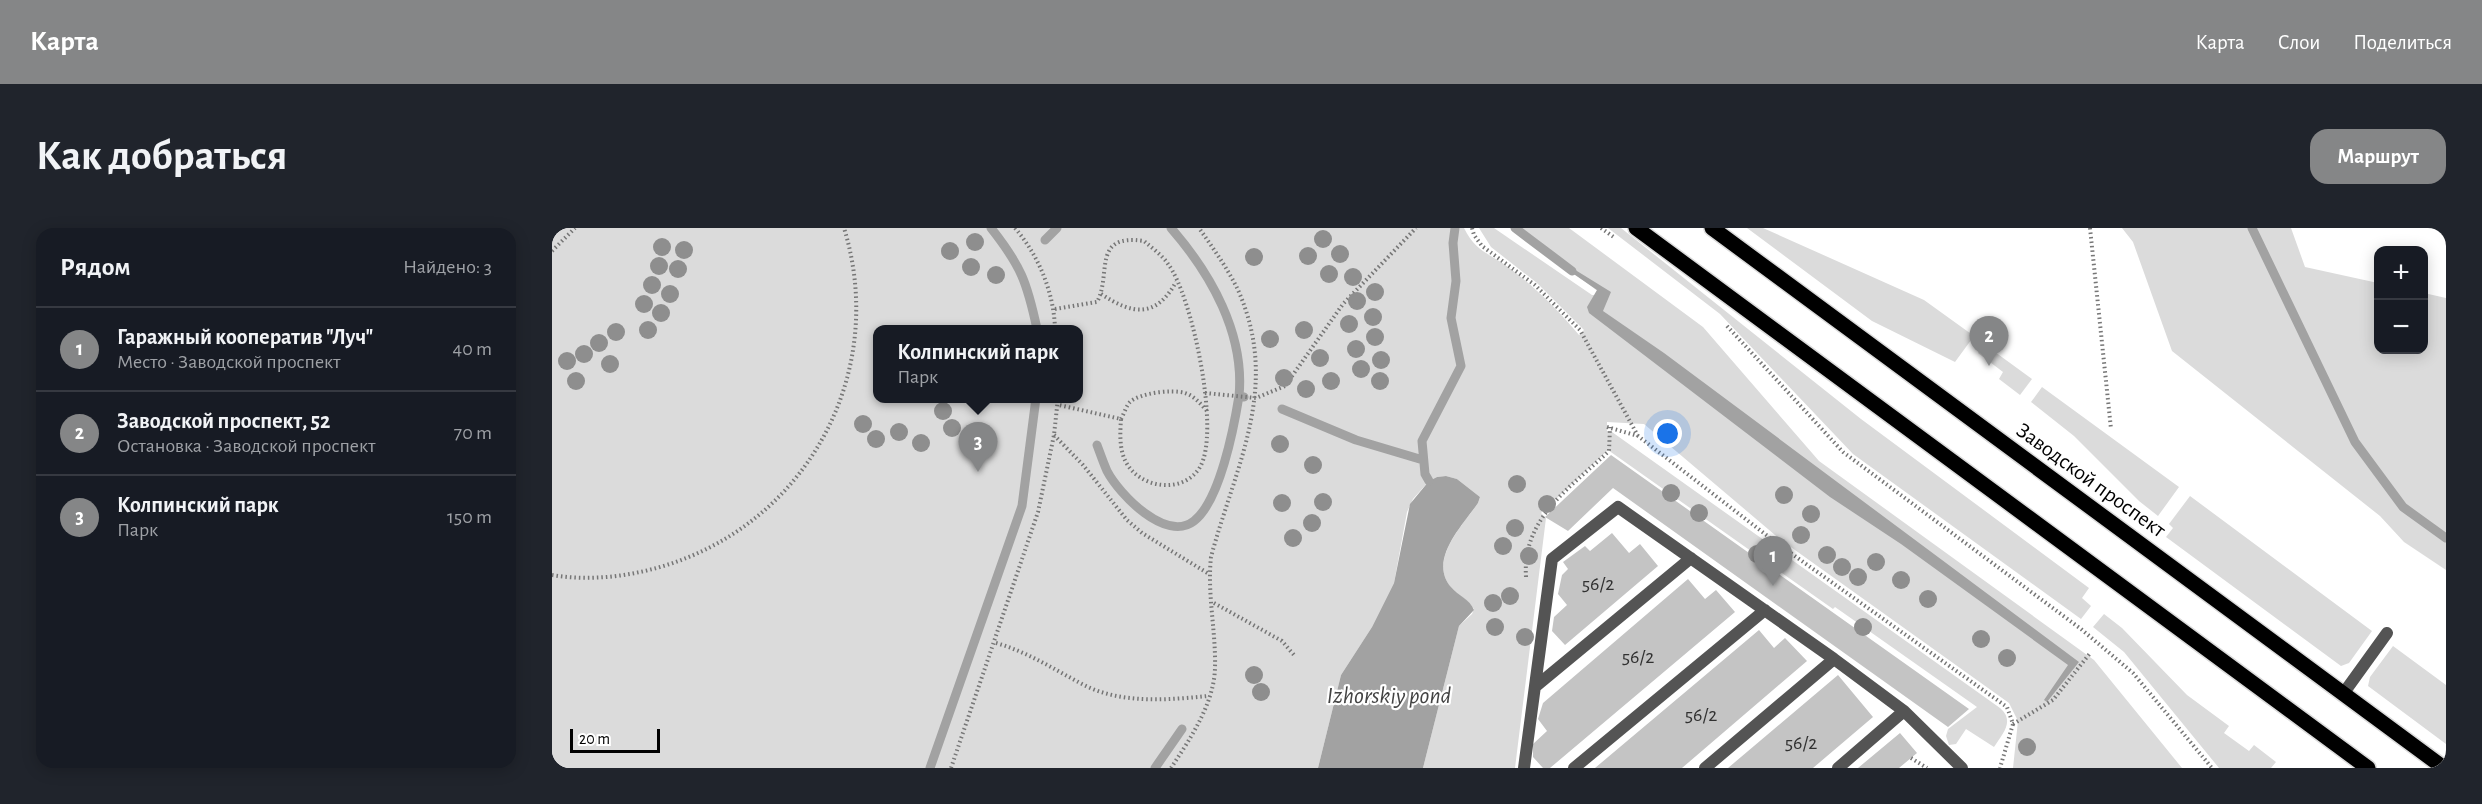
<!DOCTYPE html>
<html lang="ru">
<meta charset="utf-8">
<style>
body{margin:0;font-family:"Alegreya Sans",sans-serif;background:#20242c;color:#f1f3f6}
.controls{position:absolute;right:18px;top:18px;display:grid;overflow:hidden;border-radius:12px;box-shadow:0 3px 15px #0003}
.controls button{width:54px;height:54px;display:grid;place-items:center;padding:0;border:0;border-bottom:2px solid #363941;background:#171b24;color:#f1f3f6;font:30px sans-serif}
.scale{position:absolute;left:18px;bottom:15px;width:90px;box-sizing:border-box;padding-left:6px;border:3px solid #000;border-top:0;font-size:16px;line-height:21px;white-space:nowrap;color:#000;-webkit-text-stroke:4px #fff;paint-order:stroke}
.you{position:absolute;left:1116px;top:206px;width:21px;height:21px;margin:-15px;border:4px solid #fff;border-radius:50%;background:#1a73e8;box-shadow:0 0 0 9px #1a73e833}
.badge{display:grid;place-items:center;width:39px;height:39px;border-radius:50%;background:#858687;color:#fff;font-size:20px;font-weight:700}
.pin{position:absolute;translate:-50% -50px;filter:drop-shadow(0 2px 3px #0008)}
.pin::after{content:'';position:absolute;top:32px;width:21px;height:18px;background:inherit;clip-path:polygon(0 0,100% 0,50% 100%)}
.popup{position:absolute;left:321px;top:97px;width:210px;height:78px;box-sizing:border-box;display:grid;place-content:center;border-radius:12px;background:#171b24;filter:drop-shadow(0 2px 4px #0005);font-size:20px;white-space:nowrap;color:#9ea1a6}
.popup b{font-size:22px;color:#f1f3f6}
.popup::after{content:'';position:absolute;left:50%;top:100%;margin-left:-12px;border:12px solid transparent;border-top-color:#171b24}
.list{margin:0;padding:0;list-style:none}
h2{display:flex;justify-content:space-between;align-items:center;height:78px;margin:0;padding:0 24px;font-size:26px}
h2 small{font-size:20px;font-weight:400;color:#9ea1a6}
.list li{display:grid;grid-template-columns:39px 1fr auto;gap:18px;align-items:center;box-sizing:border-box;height:84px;padding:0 24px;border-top:2px solid #363941}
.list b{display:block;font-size:22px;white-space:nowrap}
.list p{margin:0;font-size:20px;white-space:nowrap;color:#9ea1a6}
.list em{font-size:20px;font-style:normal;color:#9ea1a6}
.map{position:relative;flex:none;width:1894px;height:540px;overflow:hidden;border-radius:18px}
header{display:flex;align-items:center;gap:36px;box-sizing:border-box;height:84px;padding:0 30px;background:#858687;color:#fff}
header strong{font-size:28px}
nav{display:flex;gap:33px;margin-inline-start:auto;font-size:21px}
.intro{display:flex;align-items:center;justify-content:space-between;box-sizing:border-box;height:144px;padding:0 36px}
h1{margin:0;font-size:42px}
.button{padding:15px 27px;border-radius:18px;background:#858687;color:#fff;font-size:21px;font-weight:700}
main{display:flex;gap:36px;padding:0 36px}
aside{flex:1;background:#171b24;border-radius:18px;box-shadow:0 3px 15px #0003}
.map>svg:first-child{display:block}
.green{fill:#dbdbdb;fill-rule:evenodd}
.water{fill:#a2a2a2}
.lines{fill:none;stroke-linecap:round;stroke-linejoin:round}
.stream{stroke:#a2a2a2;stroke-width:9}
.building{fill:#c4c4c4}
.primary-casing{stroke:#dbdbdb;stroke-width:18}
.path{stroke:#767676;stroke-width:4;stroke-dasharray:1.5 3;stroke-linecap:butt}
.lane{stroke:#545454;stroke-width:12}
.primary{stroke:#000;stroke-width:15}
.tree{fill:#8e8e8e}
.labels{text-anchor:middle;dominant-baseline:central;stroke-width:4.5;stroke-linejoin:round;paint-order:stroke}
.number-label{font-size:20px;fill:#313131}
.street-label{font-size:22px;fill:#000;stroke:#fff}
.water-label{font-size:24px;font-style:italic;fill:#434343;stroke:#fff}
</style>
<header>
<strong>Карта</strong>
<nav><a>Карта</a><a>Слои</a><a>Поделиться</a></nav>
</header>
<div class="intro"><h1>Как добраться</h1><a class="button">Маршрут</a></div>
<main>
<aside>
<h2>Рядом<small>Найдено: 3</small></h2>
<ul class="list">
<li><span class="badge">1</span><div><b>Гаражный кооператив &quot;Луч&quot;</b><p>Место · Заводской проспект</p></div><em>40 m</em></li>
<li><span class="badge">2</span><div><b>Заводской проспект, 52</b><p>Остановка · Заводской проспект</p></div><em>70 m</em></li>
<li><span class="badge">3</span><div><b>Колпинский парк</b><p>Парк</p></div><em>150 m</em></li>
</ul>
</aside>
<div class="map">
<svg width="1894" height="540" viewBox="0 0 1894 540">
<rect width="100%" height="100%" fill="#fff"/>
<path class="green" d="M0,0H912C924,25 940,26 960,42C985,61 1007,83 1027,107L1032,102L985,55L939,19L927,0H942L1040,67H1046L1047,64L1043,61L961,0H1017L1151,99L1267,233L1542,432L1630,540H1461L1466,493L1457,475L1229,312L1092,196L1055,194V203L1060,204L1448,480C1463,493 1451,505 1442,519L1414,501L1404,516L1397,517L1394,508L1396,501L1425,479L1283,379L1281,381L1056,222L989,285L994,290L963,540H871L907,398L920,386L922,381C916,371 905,367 898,358C877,331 911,297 926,275L928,269L905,251L894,248L885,249L877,253L861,271L855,284L842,355L820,399L789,447L766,540H0ZM326,101H526V170H326Z
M1056,0H1069L1309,191L1537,360L1530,370L1539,378L1529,391L1301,226L1168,86Z
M1195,0H1211L1372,72L1422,108L1403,134L1320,93Z
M1570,0H1739L1753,39L1826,55V122H1872V65L1894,70V342L1852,314L1828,288L1620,123L1581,14Z
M1432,116L1480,151L1468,167L1447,151L1451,144L1426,125Z
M1490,159L1627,259L1606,288L1587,273L1522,208L1479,174Z
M1638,268L1820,403L1797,435L1789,438L1614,309L1621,300L1617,296Z
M1552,386L1570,400L1635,467L1677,498L1672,505L1697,523L1702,517L1724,534L1719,540H1667L1572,424L1541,399Z
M1841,418L1894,457V516L1816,458L1818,449Z"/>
<path class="water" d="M1012,35L1059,64L1051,83L1112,125L1527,434L1495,474L1492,472L1516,437L1349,316L1278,269L1037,85L1035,79L1045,62L1010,38Z
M894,248L905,251L928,269L926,275C910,298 876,332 899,359C906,368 918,371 922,382L907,398L871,540H766L789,447L820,399L842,355L858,276L877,253L885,249Z"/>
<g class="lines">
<path class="stream" d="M439,0C469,38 475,54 485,101
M619,0C659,46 693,106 687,168L692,169
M963,0L1020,43
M1700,0L1803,214L1851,279L1894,310
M493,12L505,0
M730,181L804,212L871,232
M545,217C548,225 551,234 555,243C567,266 614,315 642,293C668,273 682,199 687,168
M877,253L873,246L870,213L909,138L899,90L904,53L901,15L903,0
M378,540L470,278L484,170
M603,540L630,501"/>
</g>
<path class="building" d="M1059,227L1417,481L1396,499L1061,260L1016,303L993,289Z
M1060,305L1077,325L1088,316L1106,338L1013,417L1000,403L1002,389L1015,377L1006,366L1010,347L1016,341L1011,334L1033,318L1038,323Z
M1136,351L1153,371L1164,362L1183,384L998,540H991L981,529V516L995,503L986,491L991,475Z
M1207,402L1222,420L1233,410L1255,433L1130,540H1043Z
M1286,447L1321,489L1261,540H1176Z
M1348,505L1365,525L1347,540H1306Z"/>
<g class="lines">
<g class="primary-casing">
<path id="primary" d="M1084,0L1816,540
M1160,0L1892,540"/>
</g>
<path class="path" d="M463,0C487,28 502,65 503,101
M920,0L922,7L930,18L983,57L1028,102L1086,208
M1049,0L1063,10
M1538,0L1559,201
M0,23L23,0
M549,66C581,87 604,90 624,54
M503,81L545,74C560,47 539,5 592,13C600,20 610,27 616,36C640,67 669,204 648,239C632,266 590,261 575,236C567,223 568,205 569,191L507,177
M1175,98L1291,224L1529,401L1581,445L1660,540
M653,165L704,170L733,158L791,76L864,0
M569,191C572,186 574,178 578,174C588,165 620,161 633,165C642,168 648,175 655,183
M1055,199L1086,208L1226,316L1455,479L1461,496L1448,540
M502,207L531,237L575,292L590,305L657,346
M0,347C36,353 73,349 108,339C254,297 337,146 292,0
M974,349C970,290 1018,260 1057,223L1058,199
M662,375L730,413L742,427
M444,415C476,424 503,442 532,457C569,476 616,472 656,468
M1461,496L1501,472L1539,424
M1359,530L1375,540
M399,540L486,284L502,207L506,170
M619,540C638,511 662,476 663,440C664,403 655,366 659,329C684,236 729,159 686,62C676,41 661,20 647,0"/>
<path class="lane" d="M983,459L1139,330
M1791,466L1835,405
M972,540L1000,331L1066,279L1282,431L1352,483L1410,540
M1022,540L1213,382
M1153,540L1282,431
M1286,540L1352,483"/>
<use href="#primary" class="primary"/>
</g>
<g class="tree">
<circle cx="771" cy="11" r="9"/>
<circle cx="423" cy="14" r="9"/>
<circle cx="110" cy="19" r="9"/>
<circle cx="132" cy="22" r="9"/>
<circle cx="398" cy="23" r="9"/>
<circle cx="788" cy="26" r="9"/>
<circle cx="756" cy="28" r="9"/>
<circle cx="702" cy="29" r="9"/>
<circle cx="107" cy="38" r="9"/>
<circle cx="419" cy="39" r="9"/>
<circle cx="126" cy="41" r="9"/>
<circle cx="777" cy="46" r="9"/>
<circle cx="444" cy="47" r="9"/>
<circle cx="801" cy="49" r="9"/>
<circle cx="100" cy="57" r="9"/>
<circle cx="823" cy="64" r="9"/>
<circle cx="118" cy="66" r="9"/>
<circle cx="805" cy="73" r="9"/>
<circle cx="92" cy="76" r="9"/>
<circle cx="109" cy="85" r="9"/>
<circle cx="821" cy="89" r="9"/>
<circle cx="797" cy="96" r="9"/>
<circle cx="96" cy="102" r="9"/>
<circle cx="752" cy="102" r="9"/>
<circle cx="64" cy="104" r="9"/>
<circle cx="823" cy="109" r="9"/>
<circle cx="718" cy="111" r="9"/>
<circle cx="47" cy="115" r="9"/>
<circle cx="804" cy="121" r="9"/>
<circle cx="32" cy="126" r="9"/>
<circle cx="768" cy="130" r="9"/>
<circle cx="829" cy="132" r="9"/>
<circle cx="15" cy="133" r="9"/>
<circle cx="58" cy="136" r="9"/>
<circle cx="809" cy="141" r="9"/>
<circle cx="732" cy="150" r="9"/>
<circle cx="24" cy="153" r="9"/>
<circle cx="779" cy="153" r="9"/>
<circle cx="828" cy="153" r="9"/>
<circle cx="754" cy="161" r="9"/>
<circle cx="391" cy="183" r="9"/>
<circle cx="311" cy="196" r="9"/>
<circle cx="400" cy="200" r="9"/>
<circle cx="347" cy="204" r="9"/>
<circle cx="324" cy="211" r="9"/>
<circle cx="369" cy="215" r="9"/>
<circle cx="728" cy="216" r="9"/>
<circle cx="761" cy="237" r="9"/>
<circle cx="965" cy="256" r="9"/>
<circle cx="1119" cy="265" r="9"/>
<circle cx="1232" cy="267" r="9"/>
<circle cx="771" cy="274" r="9"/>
<circle cx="730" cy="275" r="9"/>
<circle cx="995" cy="276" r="9"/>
<circle cx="1147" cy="285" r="9"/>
<circle cx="1259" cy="286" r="9"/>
<circle cx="760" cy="295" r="9"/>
<circle cx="963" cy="300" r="9"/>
<circle cx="1249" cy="307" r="9"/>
<circle cx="741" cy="310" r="9"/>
<circle cx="951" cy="318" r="9"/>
<circle cx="1205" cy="326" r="9"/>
<circle cx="1275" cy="327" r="9"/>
<circle cx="977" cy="328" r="9"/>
<circle cx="1324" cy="334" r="9"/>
<circle cx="1290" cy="339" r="9"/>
<circle cx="1306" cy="349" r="9"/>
<circle cx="1349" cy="352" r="9"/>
<circle cx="958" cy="368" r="9"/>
<circle cx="1376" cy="371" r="9"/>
<circle cx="941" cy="375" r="9"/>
<circle cx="943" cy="399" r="9"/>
<circle cx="1311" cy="399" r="9"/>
<circle cx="973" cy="409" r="9"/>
<circle cx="1429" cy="411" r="9"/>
<circle cx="1455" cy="430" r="9"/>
<circle cx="702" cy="447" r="9"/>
<circle cx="709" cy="464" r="9"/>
<circle cx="1475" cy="519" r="9"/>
</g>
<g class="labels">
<g class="number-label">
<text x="1046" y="356">56/2</text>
<text x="1086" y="429">56/2</text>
<text x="1149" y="487">56/2</text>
<text x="1249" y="515">56/2</text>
</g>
<g class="street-label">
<text transform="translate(1539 252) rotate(36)">Заводской проспект</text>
</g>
<g class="water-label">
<text x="837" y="468">Izhorskiy pond</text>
</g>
</g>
</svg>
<div class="controls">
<button>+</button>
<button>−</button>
</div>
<div class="scale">20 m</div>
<div class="you"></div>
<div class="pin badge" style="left:1221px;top:358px">1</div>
<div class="pin badge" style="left:1437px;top:138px">2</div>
<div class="pin badge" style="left:426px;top:244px">3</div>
<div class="popup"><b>Колпинский парк</b>Парк</div>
</div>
</main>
